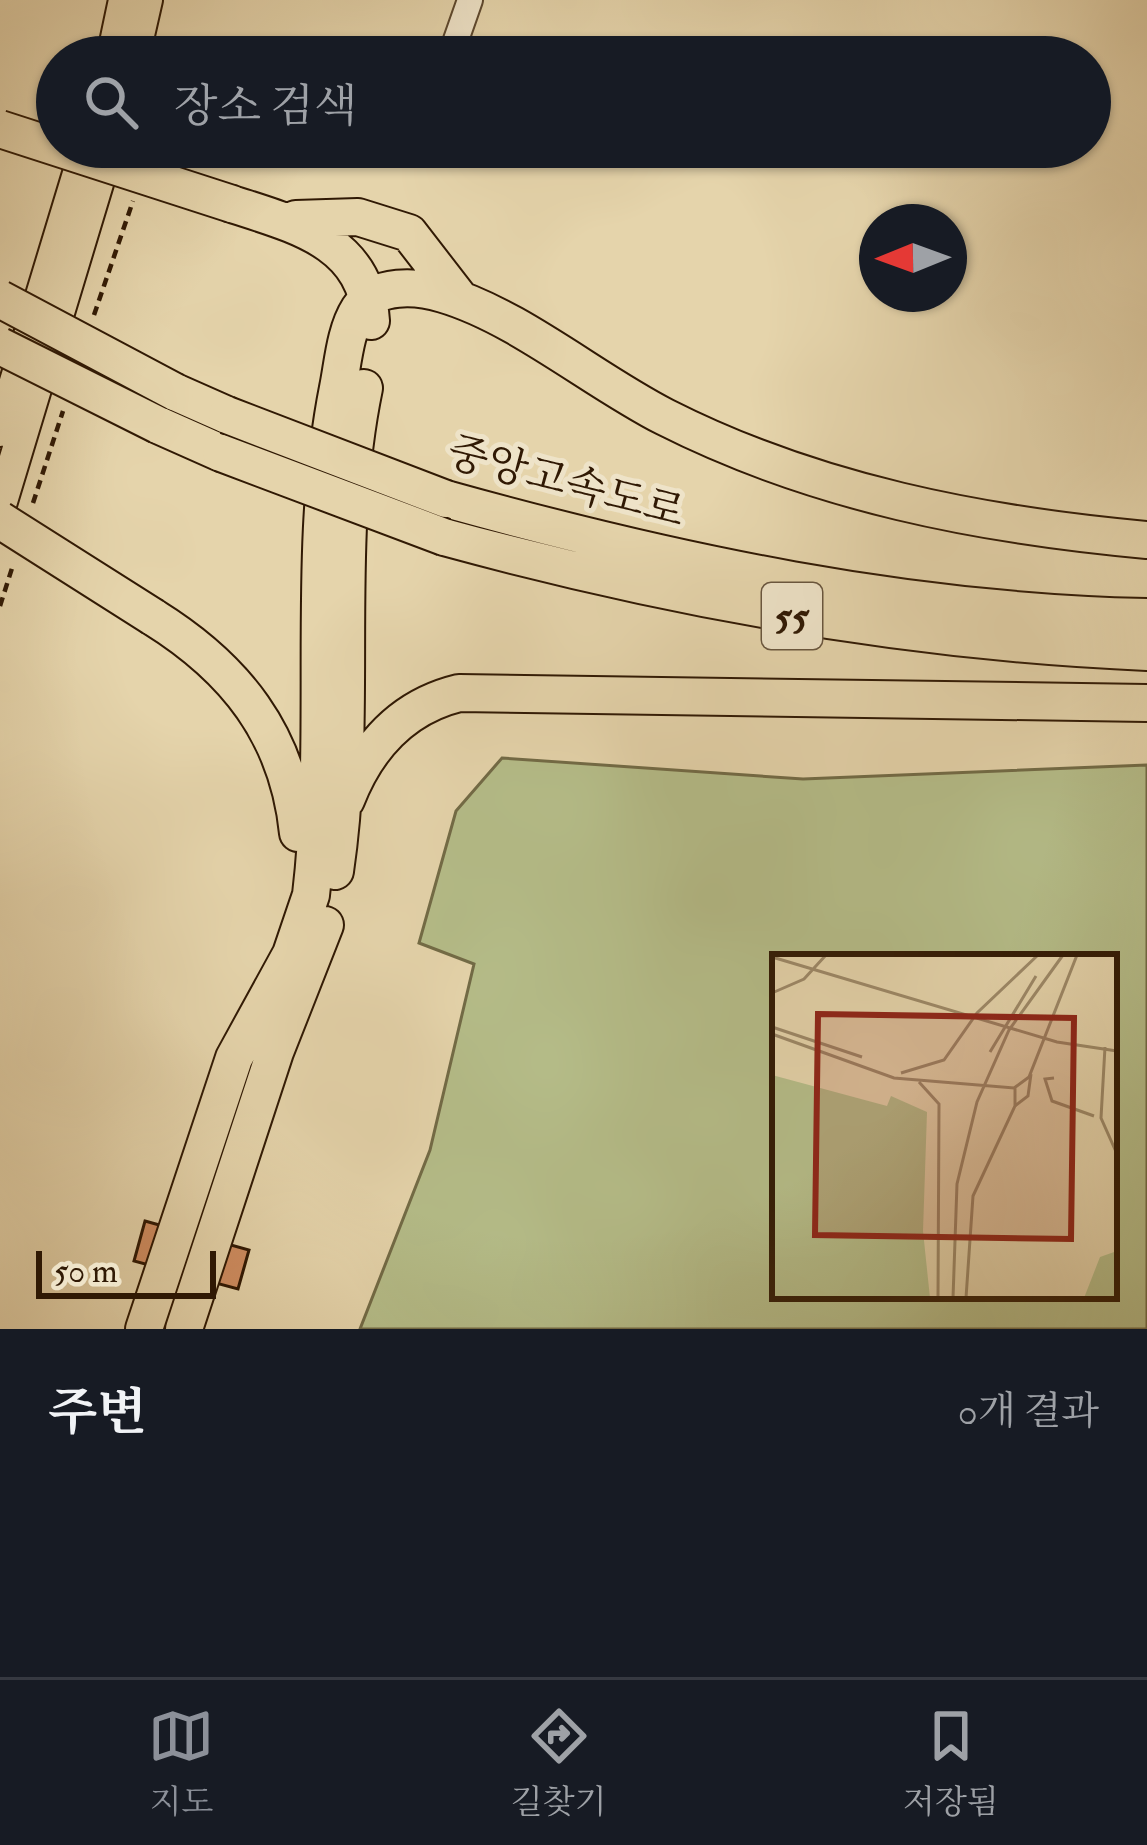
<!DOCTYPE html>
<html lang="ko">
<meta charset="utf-8">
<style>
body{margin:0;font-family:"IM FELL Double Pica","Noto Serif KR",serif;background:#20242c;color:#f1f3f6}
.compass{position:absolute;left:859px;top:204px;width:108px;height:108px;border-radius:50%;background:#171b24;box-shadow:0 3px 9px #0004;rotate:269deg}
.scale{position:absolute;left:36px;bottom:30px;width:180px;box-sizing:border-box;padding-left:12px;border:6px solid #301904;border-top:0;font-size:33px;line-height:42px;white-space:nowrap;color:#301904;-webkit-text-stroke:9px #eee3c8;paint-order:stroke}
.list{margin:0;padding:0;list-style:none}
h2{display:flex;justify-content:space-between;align-items:center;height:156px;margin:0;padding:0 48px;font-size:51px}
h2 small{font-size:39px;font-weight:400;color:#9ea1a6}
.icon{flex:none;width:66px;height:66px;fill:none;stroke:currentColor;stroke-width:2;stroke-linecap:round;stroke-linejoin:round}
.map{position:relative;flex:none;width:1147px;height:1329px;overflow:hidden}
.search{position:absolute;background:#171b24;box-shadow:0 3px 9px #0004;left:36px;right:36px;top:36px;height:132px;display:flex;align-items:center;gap:30px;box-sizing:border-box;padding:0 42px;border-radius:66px;color:#9ea1a6;font-size:45px}
.sheet{height:348px;background:#171b24}
nav{display:flex;justify-content:space-around;align-items:center;box-sizing:border-box;height:168px;border-top:3px solid #363941;background:#171b24;font-size:33px;color:#9ea1a6}
nav a{display:grid;justify-items:center;gap:6px}
nav .on{color:#8c9099}
.map>svg:first-child{display:block}
.green{fill:#b5bd89;stroke:#726b46;stroke-width:3;fill-rule:evenodd}
.building{fill:#cf8d61;stroke:#301904;stroke-width:3}
.lines{fill:none;stroke-linecap:round;stroke-linejoin:round}
.minor-casing{stroke:#5d482e;stroke-width:28}
.major-casing{stroke:#301904;stroke-width:34}
.highway-casing{stroke:#301904;stroke-width:40}
.path{stroke:#301904;stroke-width:4.5;stroke-dasharray:9 6;stroke-linecap:butt}
.minor{stroke:#eee3c8;stroke-width:24}
.major{stroke:#e5d4ab;stroke-width:30}
.highway{stroke:#e5d4ab;stroke-width:36}
.highway-bridge-casing{stroke:#301904;stroke-width:40;stroke-linecap:butt}
.highway-bridge{stroke:#e5d4ab;stroke-width:36}
.labels{text-anchor:middle;dominant-baseline:central;stroke-width:10;stroke-linejoin:round;paint-order:stroke}
.shield{fill:#eee3c8;stroke:#69563f;stroke-width:3}
.shield-label{font-size:39px;font-weight:bold;fill:#301904}
.street-label{font-size:42px;fill:#301904;stroke:#eee3c8}
.inset-road{fill:none;stroke:#9d8968;stroke-width:3}
.view{fill:#8f2418;fill-opacity:0.15;stroke:#8f2418;stroke-width:6}
.inset-edge{fill:none;stroke:#301904;stroke-width:6}
</style>
<div class="map">
<svg width="1147" height="1329" viewBox="0 0 1147 1329">
<rect width="100%" height="100%" fill="#e5d4ab"/>
<filter id="stains"><feTurbulence type="fractalNoise" baseFrequency=".00167" numOctaves="4"/><feColorMatrix values="0 0 0 0 .2 0 0 0 0 .09 0 0 0 0 .02 0 0 0 .5 -.17"/></filter>
<radialGradient id="worn" r=".72"><stop offset=".6" stop-color="#630" stop-opacity="0"/><stop offset="1" stop-color="#630" stop-opacity=".3"/></radialGradient>
<path class="green" d="M502,758L803,779L1147,765V1329H360L430,1150L474,964L419,943L456,811ZM775,957H1114V1296H775Z"/>
<path class="building" d="M145,1221L249,1250L238,1289L134,1261Z"/>
<g class="lines">
<g class="minor-casing">
<path id="minor" d="M450,57L470,0"/>
</g>
<g class="major-casing">
<path id="major" d="M112,57L124,0
M134,57L147,0
M0,431L86,147
M0,508L109,147"/>
</g>
<g class="highway-casing">
<path id="highway" d="M232,204C296,225 366,241 371,321
M296,219L358,217L409,233L460,299
M175,392L227,415
M158,425L221,453
M446,499C676,563 907,612 1147,617
M444,537C675,600 907,642 1147,652
M153,617C235,668 288,734 298,833
M346,800C367,746 402,707 459,693L1147,703
M335,871C359,711 331,547 364,388
M144,1329L234,1058L291,954L311,895C331,727 305,555 338,388C343,363 345,331 359,309C376,283 417,286 443,294C518,316 594,381 665,417C815,493 981,525 1147,540
M184,1329L275,1052L325,925"/>
</g>
<path class="path" d="M94,315L133,201
M33,503L63,411
M0,606L13,565"/>
<use href="#minor" class="minor"/>
<use href="#major" class="major"/>
<use href="#highway" class="highway"/>
<g class="highway-bridge-casing">
<path id="highway-bridge" d="M0,129L232,204
M0,299L175,392
M0,346L158,425
M227,415L446,499
M221,453L444,537
M0,520L153,617"/>
</g>
<use href="#highway-bridge" class="highway-bridge"/>
</g>
<g class="labels">
<rect class="shield" x="762" y="583" width="60" height="66" rx="9"/>
<g class="shield-label">
<text x="792" y="616">55</text>
</g>
<g class="street-label">
<text transform="translate(566 483) rotate(15)">중앙고속도로</text>
</g>
</g>
<g transform="translate(772 954)">
<rect width="345" height="345" fill="#e5d4ab"/>
<path d="M0,121L115,152L119,142L155,158L151,277L158,344H0ZM345,297V344H312L328,303Z" fill="#b5bd89"/>
<path class="inset-road" d="M0,3L285,88L345,97M0,39L32,25L54,1M0,73L90,103M0,80L122,124L242,134L257,123L305,1M333,93L329,164L345,200M218,98L264,22M129,119L172,106L205,59L266,1M282,124L273,125L280,147L322,162M147,128L167,150L166,344M243,152L256,142L259,120M181,344L185,230L205,148L237,76L291,1M194,344L201,242L243,152V134"/>
<path class="view" d="M46,60L302,64L299,285L43,281Z"/>
<rect width="345" height="345" class="inset-edge"/>
</g>
<rect width="100%" height="100%" filter="url(#stains)"/>
<rect width="100%" height="100%" fill="url(#worn)"/>
</svg>
<svg class="compass" viewBox="-18 -18 36 36"><path d="M0-13l5 13h-10z" fill="#e53935"/><path d="M0 13l5-13h-10z" fill="#9ea1a6"/></svg>
<div class="scale">50 m</div>
<div class="search"><svg class="icon" aria-label="search" viewBox="0 0 24 24"><circle cx="10" cy="10" r="6"/><path d="M15 15l6 6"/></svg>장소 검색</div>
</div>
<section class="sheet">
<h2>주변<small>0개 결과</small></h2>
<ul class="list">
</ul>
</section>
<nav>
<a class="on"><svg class="icon" aria-label="map" viewBox="0 0 24 24"><path d="M3 6l6-2 6 2 6-2v14l-6 2-6-2-6 2zM9 4v14M15 6v14"/></svg>지도</a>
<a><svg class="icon" aria-label="directions" viewBox="0 0 24 24"><path d="M12 3l9 9-9 9-9-9zM9 14v-3h6M13 9l2 2-2 2"/></svg>길찾기</a>
<a><svg class="icon" aria-label="saved" viewBox="0 0 24 24"><path d="M7 4h10v16l-5-4-5 4z"/></svg>저장됨</a>
</nav>
